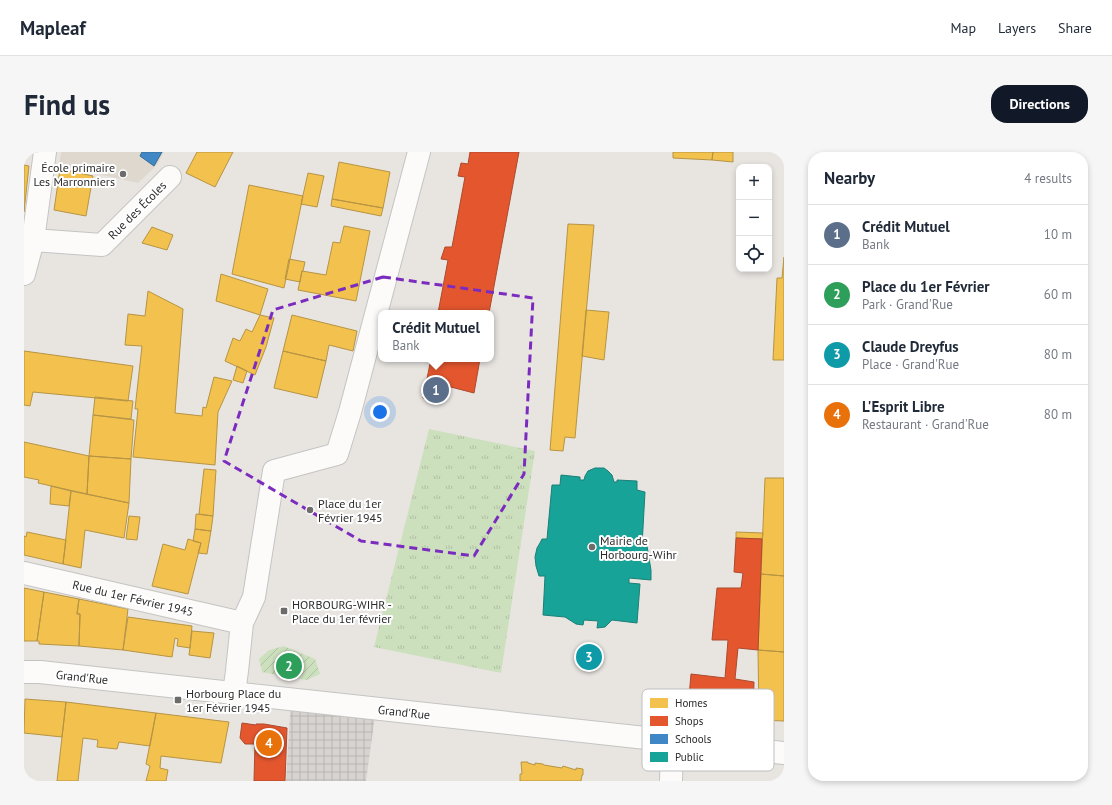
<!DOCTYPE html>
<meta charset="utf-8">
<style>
body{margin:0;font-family:"PT Sans",sans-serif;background:#f6f6f7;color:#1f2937}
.controls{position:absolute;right:12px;top:12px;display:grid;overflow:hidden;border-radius:8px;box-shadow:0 2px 6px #0003}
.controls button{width:36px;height:36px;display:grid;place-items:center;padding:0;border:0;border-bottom:1px solid #e0e1e3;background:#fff;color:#1f2937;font:20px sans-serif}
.you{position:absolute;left:356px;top:260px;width:14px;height:14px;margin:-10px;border:3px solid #fff;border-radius:50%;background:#1a73e8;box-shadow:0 0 0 6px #1a73e833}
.badge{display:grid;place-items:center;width:26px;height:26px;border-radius:50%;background:#111827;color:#fff;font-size:13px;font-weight:700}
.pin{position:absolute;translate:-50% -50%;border:2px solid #fff;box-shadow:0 1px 4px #0006}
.popup{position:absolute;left:354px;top:158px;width:116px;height:52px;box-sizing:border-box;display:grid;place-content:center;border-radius:8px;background:#fff;filter:drop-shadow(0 1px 3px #0005);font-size:13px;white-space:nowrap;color:#747a83}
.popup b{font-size:15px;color:#1f2937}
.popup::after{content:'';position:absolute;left:50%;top:100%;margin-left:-8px;border:8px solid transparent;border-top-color:#fff}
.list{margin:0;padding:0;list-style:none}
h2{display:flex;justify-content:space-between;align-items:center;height:52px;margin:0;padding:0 16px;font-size:17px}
h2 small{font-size:13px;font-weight:400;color:#747a83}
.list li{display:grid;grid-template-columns:26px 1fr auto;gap:12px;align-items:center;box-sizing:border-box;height:60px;padding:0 16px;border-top:1px solid #e0e1e3}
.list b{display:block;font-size:15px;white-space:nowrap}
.list p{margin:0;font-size:13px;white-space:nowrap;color:#747a83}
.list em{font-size:13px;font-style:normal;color:#747a83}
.icon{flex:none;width:22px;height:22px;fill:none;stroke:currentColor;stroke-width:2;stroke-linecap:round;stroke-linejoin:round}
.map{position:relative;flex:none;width:760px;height:629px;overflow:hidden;border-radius:16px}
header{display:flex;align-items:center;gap:24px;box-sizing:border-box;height:56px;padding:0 20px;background:#fff;border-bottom:1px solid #e0e1e3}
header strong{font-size:19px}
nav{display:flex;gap:22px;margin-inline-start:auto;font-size:14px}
.intro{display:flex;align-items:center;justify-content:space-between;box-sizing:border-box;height:96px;padding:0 24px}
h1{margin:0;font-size:28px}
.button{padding:10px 18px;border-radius:16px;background:#111827;color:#fff;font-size:14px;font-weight:700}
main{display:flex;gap:24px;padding:0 24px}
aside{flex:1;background:#fff;border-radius:16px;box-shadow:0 2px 6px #0003}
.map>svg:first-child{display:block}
.education{fill:#ded8ce}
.park{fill:url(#park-tufts)}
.garden{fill:url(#garden-furrows)}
.plaza{fill:url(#plaza-grid)}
.homes{fill:#f2c14e;stroke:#b69444}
.shops{fill:#e4572e;stroke:#ac4a2d}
.schools{fill:#3f88c5;stroke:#396c97}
.public{fill:#17a398;stroke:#1d7f77}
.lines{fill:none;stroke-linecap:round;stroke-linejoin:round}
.minor-casing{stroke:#c4c4c3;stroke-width:24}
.secondary-casing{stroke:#c4c4c3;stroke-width:24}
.minor{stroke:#fcfbfa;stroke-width:22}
.secondary{stroke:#fcfbfa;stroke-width:22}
.marked{fill:none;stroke:#7b2cbf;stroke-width:3;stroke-dasharray:8 5;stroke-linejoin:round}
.poi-dot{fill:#6d6c6b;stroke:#fff;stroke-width:1.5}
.labels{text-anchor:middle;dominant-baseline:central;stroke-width:4;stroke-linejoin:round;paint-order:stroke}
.poi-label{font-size:12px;fill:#2b2b2b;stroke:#fff;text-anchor:start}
.street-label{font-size:12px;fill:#2b2b2b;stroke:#fff}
.key{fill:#fff;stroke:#bfbfbf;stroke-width:1}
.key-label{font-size:11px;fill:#2b2b2b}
</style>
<header>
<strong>Mapleaf</strong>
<nav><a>Map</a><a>Layers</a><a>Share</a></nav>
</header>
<div class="intro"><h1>Find us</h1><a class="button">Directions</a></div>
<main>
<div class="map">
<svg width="760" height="629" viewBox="0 0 760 629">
<defs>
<pattern id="park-tufts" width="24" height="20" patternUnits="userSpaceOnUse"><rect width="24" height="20" fill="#cde0be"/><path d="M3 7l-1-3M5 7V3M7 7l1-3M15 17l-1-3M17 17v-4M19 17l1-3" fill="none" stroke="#b0c0a3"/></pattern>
<pattern id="garden-furrows" width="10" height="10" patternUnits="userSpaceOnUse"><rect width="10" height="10" fill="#cde0be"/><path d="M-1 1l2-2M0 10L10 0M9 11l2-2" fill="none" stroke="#b0c0a3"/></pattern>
<pattern id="plaza-grid" width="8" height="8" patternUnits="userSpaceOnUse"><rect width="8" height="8" fill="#d6d3d0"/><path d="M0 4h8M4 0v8" fill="none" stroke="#b8b5b3"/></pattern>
</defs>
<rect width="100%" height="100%" fill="#e8e5e1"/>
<path class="education" d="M37,0H140L133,13L114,31L35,13Z"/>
<path class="park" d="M405,277L511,299L477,521L350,495Z"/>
<path class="garden" d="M260,494L291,507L296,522L283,528L257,524L238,520L235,507L245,498Z"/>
<path class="plaza" d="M267,547L352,557L342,629H262Z"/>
<path class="homes" d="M173,0H209L191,35L162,21Z
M649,0H689L688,8L649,6Z
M689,0H709V10L688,8Z
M315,10L366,20L359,56L308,47Z
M0,13L5,14L0,60Z
M36,17L69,24L62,64L30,58Z
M284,21L300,24L293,55L277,52Z
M225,33L279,44L260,136L208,122Z
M308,47L359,56L357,64L307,54Z
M544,72L570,73L551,286L541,285L539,299L526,298Z
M320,74L346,79L332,149L274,138L278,119L302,123L309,90L316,91Z
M128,75L149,83L143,98L118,91Z
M760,105V208H749L753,126H758Z
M265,107L281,110L279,119H278L276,130L261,127Z
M197,122L244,137L236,163L192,149Z
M124,139L159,157L151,261L178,264L179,255L182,256L190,225L208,229L194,260L191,313L109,305L114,257H111L118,194L101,193L104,162L121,164Z
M562,158L585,160L580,208L558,204Z
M236,163L250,166L242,195L231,223L201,209L209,186L216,189L222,177L228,180Z
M268,163L333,179L329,199L305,193L302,209L259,199Z
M0,199L109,214L104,249L9,240L6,254L0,253Z
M259,199L302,209L293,246L250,236Z
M213,214L223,219L219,231L209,228Z
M71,245L109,249L107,267L69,263Z
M69,263L110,268L107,307L65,304Z
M0,290L65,304L63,342L14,331L15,328L0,325Z
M65,304L107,307L105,351L63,342Z
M180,317L192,318L189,364L175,362Z
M741,326H760V424L737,422Z
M27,334L47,339L45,354L26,352Z
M47,339L105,351L100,386L61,378L57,416L39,412Z
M172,362L189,364L187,379L171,377Z
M105,364L116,365L113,388L102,387Z
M171,377L187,379L183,402L174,401L177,391L169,389Z
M3,380L42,388L39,412L0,403V384L2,385Z
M712,380L739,381L738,387L712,386Z
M164,387L177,391L164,442L128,434L139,392L161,398Z
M737,422L760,424V500L734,498Z
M0,436L20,440L13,489H0Z
M20,440L55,447L53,462H56L55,494L15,492V489H13Z
M55,447L104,457L99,498L55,494L56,462H53Z
M104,465L168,474L166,496L153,494L154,487L151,486L148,505L99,498Z
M168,479L190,481L186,506L165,503Z
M734,498L760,500V569L735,568Z
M1,547L42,550L38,585L0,581Z
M42,550L132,561L126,594L95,590L93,597L73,595L74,588L59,586L54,629H33Z
M132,561L205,570L197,611L137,604L136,616L144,618L142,629H122L126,614L122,612Z
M497,610H504V611L511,613V611L519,612L520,613L538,616L539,614L552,618V616L559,617V623H558L557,629H496V622H498Z"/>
<path class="shops" d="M446,0H495L465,161H414L424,108L417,107L421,95H428L441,25L434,24L437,11L444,12Z
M407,207H456L450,241L423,234L420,250L399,246Z
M712,386L738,387L734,498L714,496L711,527L730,530L729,566L664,556L667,522L701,526L704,488H688L693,436H717L719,421L710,420Z
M218,571L232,573V572H240L263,576L261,629H230L231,592H221L216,586Z"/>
<path class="schools" d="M118,0H138L130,14L116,4Z"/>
<path class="public" d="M571,316H580L584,319L588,323L590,330H593V328L613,329V338L621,340L618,394H623L627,418V428L605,426V431L616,432L613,471L588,468L581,475L573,476L574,469L560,468L559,473L552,472L541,465L519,463L521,424H515L512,414L511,405L513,396L516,391L518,387H523L528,333H536L537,323L556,325V328H560L561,324L564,319Z"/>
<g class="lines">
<g class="minor-casing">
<path id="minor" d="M9,88L21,0
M0,122L9,88L78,93L146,25
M0,421L218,471
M210,541L213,519L218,471L230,445L250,319L313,302L326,260L395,0
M647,629L648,589"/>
</g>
<g class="secondary-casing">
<path id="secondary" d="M0,520H16L760,601"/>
</g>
<use href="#minor" class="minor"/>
<use href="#secondary" class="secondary"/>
</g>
<path class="marked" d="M359,125L509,146L500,322L450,404L337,389L200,309L249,158Z"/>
<g class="poi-dot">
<circle cx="99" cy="22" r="4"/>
<circle cx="286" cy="358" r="4"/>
<circle cx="568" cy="395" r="4"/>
<rect x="256" y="455" width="8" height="8" rx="2"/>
<rect x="150" y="544" width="8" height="8" rx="2"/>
</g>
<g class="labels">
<g class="poi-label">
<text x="91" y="15" text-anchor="end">École primaire<tspan x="91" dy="14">Les Marronniers</tspan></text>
<text x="294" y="351">Place du 1er<tspan x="294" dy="14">Février 1945</tspan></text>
<text x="576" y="388">Mairie de<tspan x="576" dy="14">Horbourg-Wihr</tspan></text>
<text x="268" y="452">HORBOURG-WIHR -<tspan x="268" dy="14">Place du 1er février</tspan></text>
<text x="162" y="541">Horbourg Place du<tspan x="162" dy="14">1er Février 1945</tspan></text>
</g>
<g class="street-label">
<text transform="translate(113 58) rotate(-45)">Rue des Écoles</text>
<text transform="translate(109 446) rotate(13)">Rue du 1er Février 1945</text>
<text transform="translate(58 525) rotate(6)">Grand'Rue</text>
<text transform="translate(380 560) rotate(6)">Grand'Rue</text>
</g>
</g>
<rect x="618" y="537" width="132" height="82" rx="6" class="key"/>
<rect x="626" y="546" width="18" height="10" fill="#f2c14e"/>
<rect x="626" y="564" width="18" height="10" fill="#e4572e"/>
<rect x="626" y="582" width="18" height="10" fill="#3f88c5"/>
<rect x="626" y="600" width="18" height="10" fill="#17a398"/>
<g class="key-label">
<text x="651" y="555">Homes</text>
<text x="651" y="573">Shops</text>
<text x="651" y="591">Schools</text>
<text x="651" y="609">Public</text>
</g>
</svg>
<div class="controls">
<button>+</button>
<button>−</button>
<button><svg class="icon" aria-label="locate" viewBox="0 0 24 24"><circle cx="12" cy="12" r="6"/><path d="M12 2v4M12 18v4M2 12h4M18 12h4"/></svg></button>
</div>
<div class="you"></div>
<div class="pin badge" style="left:412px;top:238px;background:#5c6f8a">1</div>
<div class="popup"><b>Crédit Mutuel</b>Bank</div>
<div class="pin badge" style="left:265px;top:514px;background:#2e9e5b">2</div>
<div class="pin badge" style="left:565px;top:505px;background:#0f9aa8">3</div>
<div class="pin badge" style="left:245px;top:591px;background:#e8710a">4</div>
</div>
<aside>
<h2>Nearby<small>4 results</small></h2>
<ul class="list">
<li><span class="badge" style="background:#5c6f8a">1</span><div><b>Crédit Mutuel</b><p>Bank</p></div><em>10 m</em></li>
<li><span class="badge" style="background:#2e9e5b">2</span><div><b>Place du 1er Février</b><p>Park · Grand'Rue</p></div><em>60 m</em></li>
<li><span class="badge" style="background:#0f9aa8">3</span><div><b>Claude Dreyfus</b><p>Place · Grand'Rue</p></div><em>80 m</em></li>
<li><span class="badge" style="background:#e8710a">4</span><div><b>L'Esprit Libre</b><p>Restaurant · Grand'Rue</p></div><em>80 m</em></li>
</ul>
</aside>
</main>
